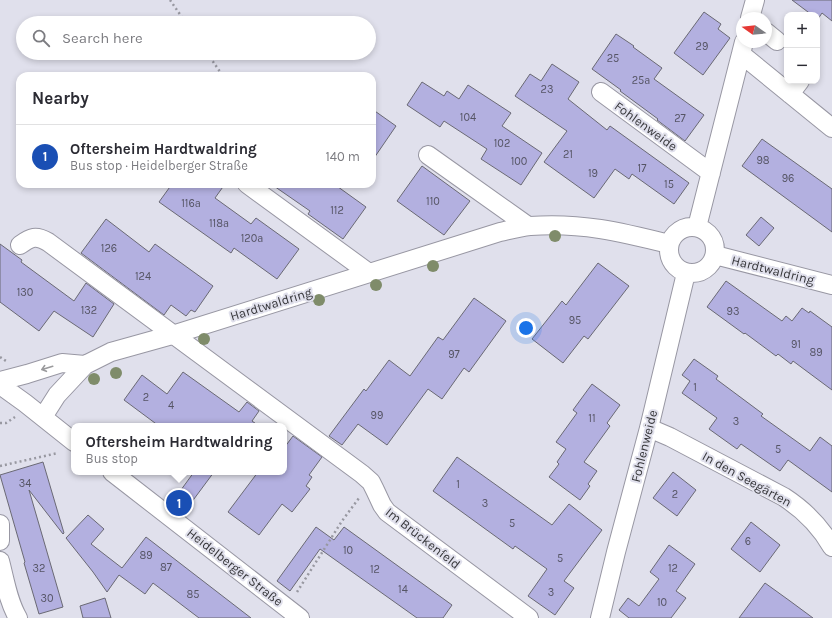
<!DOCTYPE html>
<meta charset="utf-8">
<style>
body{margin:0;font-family:Karla,sans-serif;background:#f2f2f3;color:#2b2b33}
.controls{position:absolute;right:12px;top:12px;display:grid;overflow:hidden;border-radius:8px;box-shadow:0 2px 6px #0003}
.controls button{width:36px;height:36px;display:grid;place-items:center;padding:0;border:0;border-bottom:1px solid #e1e1e2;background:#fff;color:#2b2b33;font:20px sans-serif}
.compass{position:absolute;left:736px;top:12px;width:36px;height:36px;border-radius:50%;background:#fff;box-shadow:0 2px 6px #0003;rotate:285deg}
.you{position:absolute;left:526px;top:328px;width:14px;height:14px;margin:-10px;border:3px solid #fff;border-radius:50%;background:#1a73e8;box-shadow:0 0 0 6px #1a73e833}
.badge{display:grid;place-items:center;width:26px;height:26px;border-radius:50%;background:#1d794f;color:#fff;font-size:13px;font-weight:700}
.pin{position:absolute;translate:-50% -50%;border:2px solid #fff;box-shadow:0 1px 4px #0006}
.popup{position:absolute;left:71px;top:423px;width:216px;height:52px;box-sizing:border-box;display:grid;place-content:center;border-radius:8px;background:#fff;filter:drop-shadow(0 1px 3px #0005);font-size:13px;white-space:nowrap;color:#7c7c81}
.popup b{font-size:15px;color:#2b2b33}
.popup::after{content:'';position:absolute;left:50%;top:100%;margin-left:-8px;border:8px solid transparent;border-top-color:#fff}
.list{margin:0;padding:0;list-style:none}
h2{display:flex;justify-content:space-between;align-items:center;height:52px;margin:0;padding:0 16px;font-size:17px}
h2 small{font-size:13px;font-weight:400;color:#7c7c81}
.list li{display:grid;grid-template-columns:26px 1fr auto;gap:12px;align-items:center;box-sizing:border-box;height:64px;padding:0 16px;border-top:1px solid #e1e1e2}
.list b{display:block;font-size:15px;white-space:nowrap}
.list p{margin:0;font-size:13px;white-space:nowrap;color:#7c7c81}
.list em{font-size:13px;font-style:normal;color:#7c7c81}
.icon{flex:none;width:22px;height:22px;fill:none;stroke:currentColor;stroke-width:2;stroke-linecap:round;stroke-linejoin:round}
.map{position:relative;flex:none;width:832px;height:618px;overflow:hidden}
.search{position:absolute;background:#fff;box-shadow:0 2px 6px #0003;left:16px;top:16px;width:360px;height:44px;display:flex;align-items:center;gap:10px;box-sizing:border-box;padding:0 14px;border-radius:22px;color:#7c7c81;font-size:15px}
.panel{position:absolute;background:#fff;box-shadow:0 2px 6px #0003;left:16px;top:72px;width:360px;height:116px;border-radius:12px}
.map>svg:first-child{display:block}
.building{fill:#b3b0e0;stroke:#6a6974}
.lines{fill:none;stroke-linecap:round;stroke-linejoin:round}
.minor-casing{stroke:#9897a3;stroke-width:20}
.path{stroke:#9898a1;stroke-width:2.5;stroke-dasharray:2 3;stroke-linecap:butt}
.minor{stroke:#fff;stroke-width:18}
.tree{fill:#7f8c6a}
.oneway{stroke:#9a9a9c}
.labels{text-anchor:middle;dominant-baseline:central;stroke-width:4;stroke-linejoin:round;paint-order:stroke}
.number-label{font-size:11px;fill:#555464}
.street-label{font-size:13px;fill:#36363a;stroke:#e0e0ec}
</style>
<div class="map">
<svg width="832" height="618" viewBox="0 0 832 618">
<rect width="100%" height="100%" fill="#e0e0ec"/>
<path class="building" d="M792,0H832V21L822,13L818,19L817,15H812Z
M704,12L721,24L718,29L730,38L703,75L674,53Z
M616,34L634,46L633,47L662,68L654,79L704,115L685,141L657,120L658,119L620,91L621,90L592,69Z
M552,64L579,82L568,99L607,130L610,126L689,183L674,204L632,174L629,179L615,169L594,198L544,162L567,131L515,96L530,74L541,81Z
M422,82L444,96L447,91L459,99L468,85L511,113L502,126L542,153L521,185L481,159L487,149L444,121L440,127L407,105Z
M372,109L396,126L372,161Z
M762,139L832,189V232L742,166Z
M422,166L470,201L444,235L397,201Z
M172,184H225L215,198L251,224L256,218L299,249L277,279L234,248L231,253L159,202Z
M271,184H334L366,207L343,239L308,214L310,211Z
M761,217L774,228L759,246L746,235Z
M106,219L149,252L155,244L213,286L195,312L191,310L186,316L171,305L164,315L81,253Z
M0,244L22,260L21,262L74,301L86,283L114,304L93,337L54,311L39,331L0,302Z
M598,263L629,286L588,339L584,336L563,363L532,339L562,301L566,305Z
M726,281L782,321L786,316L792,321L802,308L809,313L810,311L832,327V390L793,361L791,364L778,354L776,356L745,333L744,334L707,307Z
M474,298L506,321L469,372L464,368L442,399L428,389L387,445L358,424L342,445L329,436L364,389L366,391L389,360L410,376L438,337L443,340Z
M694,359L718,376L716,379L763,414L761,416L810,451L820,437L832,446V492L788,460L780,471L741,444L737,449L709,429L717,418L682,393L690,381L682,375Z
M183,372L239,412L247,402L259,411L252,421L259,426H159L124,400L142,375L167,394Z
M592,384L620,405L607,423L610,426L584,462L597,471L588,484L590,486L580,500L549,477L559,464L557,462L566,449L556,442L577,413L573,410Z
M293,436L322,457L309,475L312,477L306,486L310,489L292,512L282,504L259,535L228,512L258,472H284V448Z
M457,457L552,525L569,504L602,530L564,581L574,588L555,615L528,596L547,569L515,546L513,549L433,491Z
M43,462L64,533L63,534L29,490L63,607L39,614L24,563L25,562L0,475Z
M194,472H214L191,503L178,494Z
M673,472L696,490L677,516L653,498Z
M88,515L104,529L91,544L122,568L146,537L251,618H199L153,583L145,594L119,575L107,592L93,572L66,538Z
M751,522L780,545L760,572L731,549Z
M316,527L334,540L344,527L452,605L443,618H417L320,549L290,591L277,581Z
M669,545L695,564L676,591L686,598L671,618H629L619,610L628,598L639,606L659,579L650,572Z
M765,583L790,601L813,618H739Z
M105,598L111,618H83L80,606Z"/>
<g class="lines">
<g class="minor-casing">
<path id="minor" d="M750,18L755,0
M766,32L777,41
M741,54L832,128
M601,92L711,173
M790,94L800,81
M428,155L528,226
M247,184L369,273
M669 250a23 23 0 1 1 46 0a23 23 0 1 1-46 0Z
M697,227L744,42
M20,245C31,237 36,235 48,242L362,474L371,482L375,490L382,505L387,512L529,618
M715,255L832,285
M0,381L27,374L62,363L85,365
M0,385L25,403L74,442
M43,417L57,395L85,365L111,352L172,335L500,232C509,230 520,227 530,226C580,222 621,232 669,244
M649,428L670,437L784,497C804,510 820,526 832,547
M112,472L300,618
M0,524V541
M0,561C5,580 8,601 18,618
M600,618L616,552L649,428L686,273"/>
</g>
<path class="path" d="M170,0L186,23
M207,53L223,76
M0,357L6,361
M0,423H6L15,417
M0,466L58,453
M297,592L342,521L359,498"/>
<use href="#minor" class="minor"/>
</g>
<g class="tree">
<circle cx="555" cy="236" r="6"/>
<circle cx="433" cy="266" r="6"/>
<circle cx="376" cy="285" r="6"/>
<circle cx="319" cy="300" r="6"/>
<circle cx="204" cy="339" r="6"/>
<circle cx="116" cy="373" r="6"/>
<circle cx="94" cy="379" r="6"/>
</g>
<defs><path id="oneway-shaft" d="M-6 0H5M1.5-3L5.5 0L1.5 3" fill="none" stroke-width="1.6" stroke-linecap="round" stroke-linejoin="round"/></defs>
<use class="oneway" href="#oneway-shaft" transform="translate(47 368) rotate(163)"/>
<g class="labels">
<g class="number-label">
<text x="702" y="46">29</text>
<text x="613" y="58">25</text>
<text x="641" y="80">25a</text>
<text x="547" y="89">23</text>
<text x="468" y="117">104</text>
<text x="680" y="118">27</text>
<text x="502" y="143">102</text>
<text x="568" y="154">21</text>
<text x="763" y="160">98</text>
<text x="519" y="161">100</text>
<text x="642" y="168">17</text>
<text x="593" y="173">19</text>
<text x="788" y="178">96</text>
<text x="669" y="184">15</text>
<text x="433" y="201">110</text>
<text x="191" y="203">116a</text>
<text x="337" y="210">112</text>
<text x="219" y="223">118a</text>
<text x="252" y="238">120a</text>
<text x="109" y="248">126</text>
<text x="143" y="276">124</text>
<text x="25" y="292">130</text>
<text x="89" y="310">132</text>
<text x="733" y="311">93</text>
<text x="575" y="320">95</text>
<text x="796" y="344">91</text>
<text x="816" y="352">89</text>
<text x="454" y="354">97</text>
<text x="695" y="387">1</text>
<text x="146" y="397">2</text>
<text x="171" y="405">4</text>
<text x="377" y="415">99</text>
<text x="592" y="418">11</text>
<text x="736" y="421">3</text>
<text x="778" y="449">5</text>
<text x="25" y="483">34</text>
<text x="458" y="484">1</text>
<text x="675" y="494">2</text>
<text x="485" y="503">3</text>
<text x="512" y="523">5</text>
<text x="748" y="541">6</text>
<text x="348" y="550">10</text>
<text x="146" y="555">89</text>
<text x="560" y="558">5</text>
<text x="166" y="567">87</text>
<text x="39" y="568">32</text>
<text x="673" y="568">12</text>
<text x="375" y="569">12</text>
<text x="403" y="589">14</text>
<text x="551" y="592">3</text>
<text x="193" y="594">85</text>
<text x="47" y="598">30</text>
<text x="662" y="602">10</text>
</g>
<g class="street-label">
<text transform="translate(646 126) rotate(36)">Fohlenweide</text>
<text transform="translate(773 270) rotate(14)">Hardtwaldring</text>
<text transform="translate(271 304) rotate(-17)">Hardtwaldring</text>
<text transform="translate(644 446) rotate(-76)">Fohlenweide</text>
<text transform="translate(747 479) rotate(29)">In den Seegärten</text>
<text transform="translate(423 538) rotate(38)">Im Brückenfeld</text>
<text transform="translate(235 567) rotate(38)">Heidelberger Straße</text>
</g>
</g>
</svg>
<div class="controls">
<button>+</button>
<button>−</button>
</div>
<svg class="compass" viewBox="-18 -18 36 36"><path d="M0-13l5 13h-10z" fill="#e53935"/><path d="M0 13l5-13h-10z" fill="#7c7c81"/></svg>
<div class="you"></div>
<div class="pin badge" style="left:179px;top:503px;background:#1a4fb4">1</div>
<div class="popup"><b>Oftersheim Hardtwaldring</b>Bus stop</div>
<div class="search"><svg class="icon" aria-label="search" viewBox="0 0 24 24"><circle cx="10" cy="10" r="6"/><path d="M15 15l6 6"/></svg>Search here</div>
<section class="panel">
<h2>Nearby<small></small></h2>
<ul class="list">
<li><span class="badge" style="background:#1a4fb4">1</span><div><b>Oftersheim Hardtwaldring</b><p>Bus stop · Heidelberger Straße</p></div><em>140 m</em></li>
</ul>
</section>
</div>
